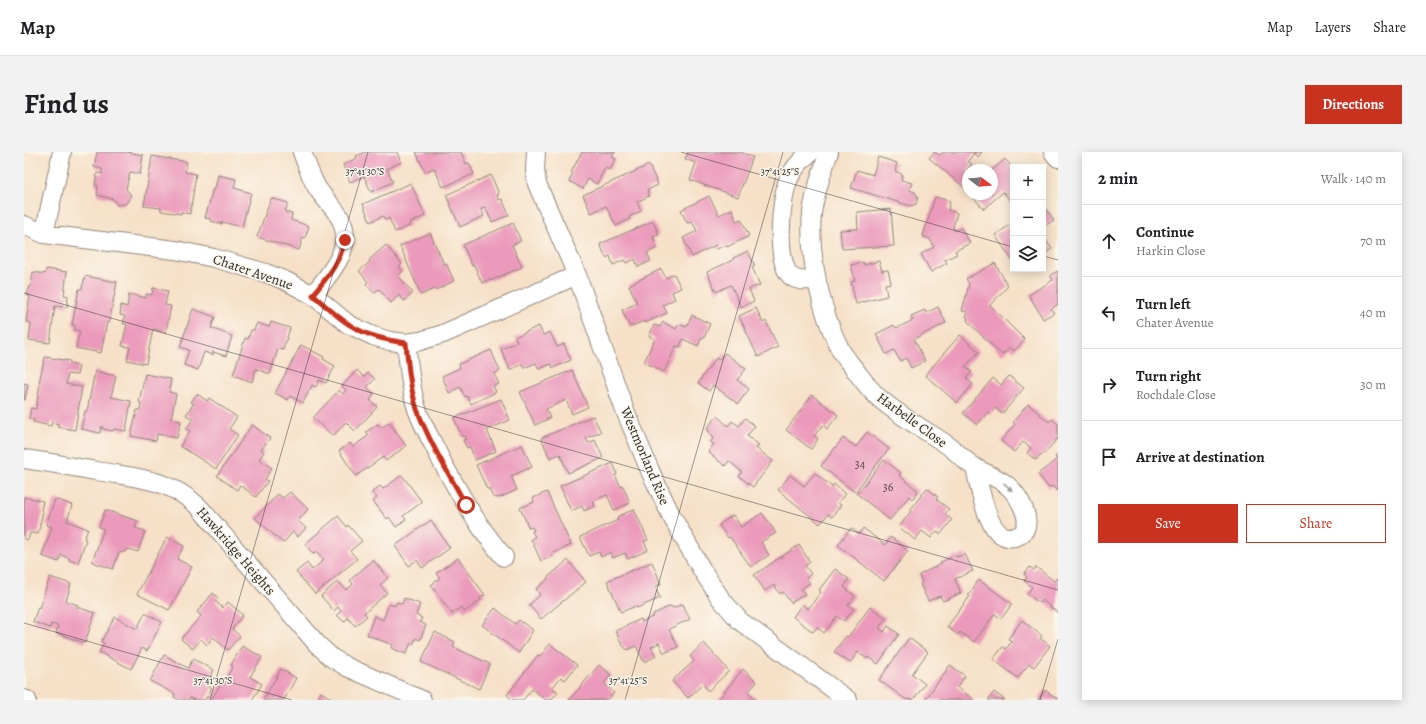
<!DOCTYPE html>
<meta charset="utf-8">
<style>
body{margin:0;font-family:Alegreya,serif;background:#f2f2f2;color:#202124}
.controls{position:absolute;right:12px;top:12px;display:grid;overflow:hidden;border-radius:0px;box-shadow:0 2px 10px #0003}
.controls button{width:36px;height:36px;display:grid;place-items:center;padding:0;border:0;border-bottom:1px solid #e0e0e0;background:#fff;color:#202124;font:20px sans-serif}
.compass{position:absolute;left:938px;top:12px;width:36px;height:36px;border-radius:50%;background:#fff;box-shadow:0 2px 10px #0003;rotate:106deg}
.stop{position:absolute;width:12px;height:12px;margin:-9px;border:3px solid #c8321e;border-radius:50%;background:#fff}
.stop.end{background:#c8321e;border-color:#fff;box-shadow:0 1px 4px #0008}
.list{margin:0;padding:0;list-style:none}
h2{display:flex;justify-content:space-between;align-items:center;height:52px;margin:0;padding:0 16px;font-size:17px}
h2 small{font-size:13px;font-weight:400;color:#757577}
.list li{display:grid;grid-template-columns:26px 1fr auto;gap:12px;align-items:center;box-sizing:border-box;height:72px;padding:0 16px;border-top:1px solid #e0e0e0}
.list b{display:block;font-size:15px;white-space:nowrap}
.list p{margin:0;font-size:13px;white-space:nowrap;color:#757577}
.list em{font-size:13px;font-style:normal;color:#757577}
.actions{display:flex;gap:8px;padding:12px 16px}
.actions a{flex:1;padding:9px 0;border:1px solid #c8321e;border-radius:0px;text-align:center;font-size:14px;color:#c8321e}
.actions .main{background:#c8321e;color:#fff}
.icon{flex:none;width:22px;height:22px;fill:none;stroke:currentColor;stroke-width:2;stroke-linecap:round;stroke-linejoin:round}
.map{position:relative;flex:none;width:1034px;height:548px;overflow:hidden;border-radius:0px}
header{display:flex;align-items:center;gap:24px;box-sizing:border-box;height:56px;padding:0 20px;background:#fff;border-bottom:1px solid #e0e0e0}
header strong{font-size:19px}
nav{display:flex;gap:22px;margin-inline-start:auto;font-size:14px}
.intro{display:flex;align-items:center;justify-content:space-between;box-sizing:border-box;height:96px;padding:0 24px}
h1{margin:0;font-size:28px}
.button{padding:10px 18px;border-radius:0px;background:#c8321e;color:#fff;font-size:14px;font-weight:700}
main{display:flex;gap:24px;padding:0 24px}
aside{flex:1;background:#fff;border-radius:0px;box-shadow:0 2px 10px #0003}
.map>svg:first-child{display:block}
.building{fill:#eb9abb}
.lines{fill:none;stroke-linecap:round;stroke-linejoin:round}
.minor-casing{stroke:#908679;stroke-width:20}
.minor{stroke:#fff;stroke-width:18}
.oneway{fill:#a0a0a0}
.route{stroke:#c8321e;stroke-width:5}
.ticks{fill:none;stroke:#2b2b2b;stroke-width:1;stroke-opacity:0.45}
.labels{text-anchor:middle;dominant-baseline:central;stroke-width:3;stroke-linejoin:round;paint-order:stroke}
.number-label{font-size:12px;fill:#5b474f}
.street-label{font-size:14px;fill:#2b2b2b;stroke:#fbf7ec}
.ticks-label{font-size:10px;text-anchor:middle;fill:#2b2b2b;stroke:#fbf7ec;stroke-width:3;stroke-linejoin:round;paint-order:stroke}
</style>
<header>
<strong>Map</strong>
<nav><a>Map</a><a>Layers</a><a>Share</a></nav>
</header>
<div class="intro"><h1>Find us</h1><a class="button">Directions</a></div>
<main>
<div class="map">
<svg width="1034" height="548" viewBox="0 0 1034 548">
<rect width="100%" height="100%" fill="#fbf7ec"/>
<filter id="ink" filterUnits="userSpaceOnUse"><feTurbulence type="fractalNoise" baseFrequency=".025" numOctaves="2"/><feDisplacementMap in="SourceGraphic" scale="8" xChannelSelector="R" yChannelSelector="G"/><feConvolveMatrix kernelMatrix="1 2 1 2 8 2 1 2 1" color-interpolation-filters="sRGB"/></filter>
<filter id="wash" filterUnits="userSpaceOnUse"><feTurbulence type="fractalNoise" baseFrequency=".012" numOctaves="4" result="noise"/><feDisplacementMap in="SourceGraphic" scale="16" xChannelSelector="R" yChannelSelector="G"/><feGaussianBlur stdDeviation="0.9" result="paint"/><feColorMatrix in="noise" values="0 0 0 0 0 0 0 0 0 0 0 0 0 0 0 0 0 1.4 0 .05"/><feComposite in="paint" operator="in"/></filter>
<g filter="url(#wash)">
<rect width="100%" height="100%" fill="#f6e0c7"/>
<g id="blocks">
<path class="building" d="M73,0H103L119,3L116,22L106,20L102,37L107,43L104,49L101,52L93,53L89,47L73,43L74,34L71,33L73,21L78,22V17L70,15Z
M342,0H373L377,10L363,17L369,30L347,40L340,24L326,30L319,13L333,6L332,4Z
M392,0H437L442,12L445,11L450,22L419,35L410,16L401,20Z
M558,0H591L588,5L592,7L586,18L581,16L573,32L564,27L559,37L545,29L549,21L547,20Z
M664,0H716L729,5L714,45L666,28L672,11L661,7Z
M910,0L916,3L919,0H958L954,5L950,1L944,9L948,12L944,17V32L941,36L905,6Z
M128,4L163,10L161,20L172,22L166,62L157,60V62L137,59V56L120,54Z
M854,5L873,11L871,19L878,22L877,28L888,31L885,38L891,40L894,45L892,52L887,54L827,36L833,18L849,23Z
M981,7L989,16V52L979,40L960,57L946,42H968V18Z
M625,13L634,33L623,38L625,44L613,50L617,59L605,65L606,67L592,74L582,54L567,61L559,43Z
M194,23L212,27L210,36L227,41L218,75L198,70V72L187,69L188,67L181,66L189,37H191Z
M467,23L475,42L473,43L475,48L478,47L485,63L468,70L461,55L457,57L460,64L436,75L422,43Z
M387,31L401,64L385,71L386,74L371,80L365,66L361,68L359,64L346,70L339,52Z
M685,44L695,63L708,57L712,69L717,67L725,84L703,95L702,93L693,97L692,93L668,105L659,86L673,79L668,69L663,71L657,58Z
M911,45L926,49L924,58L933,61L929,75L931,79L937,76L946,91L931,99L933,102L921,108L923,111L907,120L897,102L910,95L906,87L899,84Z
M247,46L264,51L261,60L268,62L267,68L285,74L281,86L279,85L275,98L233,85Z
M1019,52L1030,68L1019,75Z
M867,57L870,94L818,97L816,78L834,77L833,60Z
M629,69L635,83L629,85L633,96L623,101L627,109L614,115L611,107L602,111L600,108L589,113L586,104L582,106L576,92Z
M489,71L497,89L488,93L498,115L466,129V127L458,131L450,113L448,114L439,93Z
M989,71V108H988L971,83Z
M406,81L420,112L422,111L430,129L412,138V136L397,143L376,94Z
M1019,84L1028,97L1019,103Z
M362,93L378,112L375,115L379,119L374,124L389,141L380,149L375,143L367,151L355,137L350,141L342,132L344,130L335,119L346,110L345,108Z
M724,99L731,114L728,115L736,133L725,137L730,149L717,155L707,133L692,140L683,120L709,108V106Z
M855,109L858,119L864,118L867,131L861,132L863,144L832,152L827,130L831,129L827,113L839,110L840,113Z
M971,111L984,134L966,153L1001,188L990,199L986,196L978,203L943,169L944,166L942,165L944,160L938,159L945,132L942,127Z
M22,117L43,120L40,143L44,144L43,155L31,154L26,191L5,188L7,171L2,170L6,143H3L5,134H7L9,120L21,122Z
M637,117L642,126L650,122L657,136L648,140L651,147L639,153L643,161L621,171L620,169L606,175L598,158L613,151L605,133Z
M1034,119V152L1027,157L1030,161L1019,167L1005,143L1029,128L1026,123Z
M61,124L93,130L85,171L83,170L77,201L52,196L56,179L51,178V173H48L55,137H58Z
M129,136L144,139L141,153L147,154L142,180L129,177L122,212L103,208L106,195L98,194L103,172H99L101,164L96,163L97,153L103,155L105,142L122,146V142L128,143Z
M914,155L922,171L890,187L901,209L887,216L882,206L876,209L870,198L862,202L852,182L870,173L872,176L875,175L889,168L887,164L901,158L902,161Z
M732,156L739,171L742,169L754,195L734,205L715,164Z
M169,157L191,165L187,176L208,184L202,204L189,200V203L180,200L174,218L160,213L165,198L156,195Z
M668,163L686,172L680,186L678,185L674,194L659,187L656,195L652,194L640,220L620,210L631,187L625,184L630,173L636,175L639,170L652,177L655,172L662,175Z
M247,170L266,176L259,198L254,197L246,222L232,217L228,230L209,223L221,186L224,187L227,178H230L233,171L245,175Z
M515,174L519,183L526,180L533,195L540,192L547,208L529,216L527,212L515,217L512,211L500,216L498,212L486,218L477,197L493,190L491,185Z
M936,183L955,200L941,215L948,220L942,226L949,232L933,251L901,223Z
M277,193L300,205L299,207L311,214L302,231L295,228L292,235L288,233L279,251L266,244L264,248L251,241Z
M467,198L476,219L470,222L475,232L469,234L472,240L447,252L443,244L441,245L436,235L425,241L418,224L436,216L435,212Z
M701,201L722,217L713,228L725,237L714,252L689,233L685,239L674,231L692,206L695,208Z
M21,205L46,209V212L55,214L53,223L44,222L42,232L58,235L51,278L34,275V272L28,270L27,274L9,270L10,267H5L7,256L12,257L16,231L15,230Z
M333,218L340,225L344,221L351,227L343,235L350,242L346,248L353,255L331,279L322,270L309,284L289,266L315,238L319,242L322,238L318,234Z
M548,218L564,255L548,262L542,248L522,257L526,266L511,273L496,240Z
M71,219L92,224L87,245L107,249L102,279L90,277L89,279L79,277V275H77L76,281L57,277L61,259H63Z
M121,222L147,227L145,240L152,242L147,267L157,269L153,286L133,282L132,289L107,284L113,258H116L117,251L115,250Z
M985,224L1000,236L978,262L971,256L966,262L964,260L953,273L939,261L969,226L977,233Z
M0,231L4,232L1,248H0Z
M173,242L183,249L185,246L213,265L205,277L214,283L192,317L156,294L166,279L162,277L169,267L162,263L170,251L167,250Z
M788,243L814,263L803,277L799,273L790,284L794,287L787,297L762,278Z
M477,247L486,268L463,278L472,299L451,308L446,295L443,296L439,288L442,287L440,284L438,285L430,266Z
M1004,252L1025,270L1028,267L1034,272V288L1033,287L1019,303L1017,302L1012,308L1003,301L1007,296L999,290L990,300L977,289L991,272L989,270Z
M569,264L577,280L562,286L564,291L571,288L579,306L544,321L536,302L526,306L517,286Z
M693,264L704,274L708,269L715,274L721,266L731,274L723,284L735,293L732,296L749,309L729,335L715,324L718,320L705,309L701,314L684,300L690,292L686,290L689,287L683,276Z
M365,270L382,294L362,309L359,305L332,324L315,299L326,291L329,295L345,283L342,280L354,272L357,276Z
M228,273L246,286L237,298L240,300L235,307L248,316L241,327L244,329L232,345L216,333L213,338L193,324Z
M843,280L865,297L831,340L797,314L819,286L832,295Z
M498,293L508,315L487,324L493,338L475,346L469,345L465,337H463L452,313Z
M1034,303V338L1033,339L1028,334L1025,336L1014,322L1033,307L1031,305Z
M860,308L877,321L875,323L894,339L888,347L885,344L866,368L833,342Z
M589,311L593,322L591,323L597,335L599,334L606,351L590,358L583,343L569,349L571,354L560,359L558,354L547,359L536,334Z
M791,321L808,335L810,332L821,342L814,351L817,353L808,365L804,362L796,372L754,338L766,323L780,334Z
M378,323L398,350L379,364L382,367L372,375L365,365L363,367L349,349L353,346L348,340L356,334L359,337Z
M903,336L914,345L912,347L925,357L921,362L928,368L917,382L913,379L907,386L898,379L891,388L875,375L887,359L886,358Z
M266,340L284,357L274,369L282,376L274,385L269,380L259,391L231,366L254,342L259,346Z
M523,340L547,393L528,402L529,404L517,409L507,387L511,385L508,379L510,378L508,375L505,376L496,356L510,350L509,346Z
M0,345L19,349L17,358L19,359L14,382L6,381L4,388L0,387Z
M31,347L48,353L43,369L64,377L60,387L62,388L54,411L45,408V406L37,403L35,410L18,404L28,375L22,373Z
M610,357L624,388L620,389L624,398L604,407L601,401L589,406L587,400L577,405L575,400L565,404L556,385L594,368L593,365Z
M81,358L114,369L111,376L121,379L114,400L104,397L98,401L95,400L89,417L68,410L80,377L75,375Z
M738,361L752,381L737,390L745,403L727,415L706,385L704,386L695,373L709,363L717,375Z
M314,364L323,375L324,373L338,389L326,399L333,407L291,442L272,420L283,411L288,418L300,408L292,399L289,402L281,392Z
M407,368L426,396L398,416L393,408L385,414L371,394Z
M827,376L835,382L839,376L861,393L867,385L884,399L860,429L814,393Z
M143,385L160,394L153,407L168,415L145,458L113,442Z
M775,393L786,410L781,414L787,422L782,426L786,431L777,437L781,442L767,451L759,440L756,442L750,433L741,439L730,423Z
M941,402L949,419L931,427L937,441L919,449L916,444L904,449L896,432L898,431L895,423L917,412V410L932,403L933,405Z
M434,406L461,443L456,446L457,448L440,460L437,455L428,462L407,433L416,426L412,421Z
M349,408L364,426L356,433L363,441L340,461L343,464L331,474L324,466L320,470L313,463L317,459L314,455L310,459L297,444L314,429L322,438L329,432L326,428Z
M544,408L562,430L517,467L505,453L516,443L512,437L524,427L523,426Z
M628,410L637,432L631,435L636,446L613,456L612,454L597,460L583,429Z
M1006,415L1010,418L1012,415L1030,429L1034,425V461L1018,448L1016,451L1003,442L1008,435L1000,429L1003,425L1000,422Z
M811,417L825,427L820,435L831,444L824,453L830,457L820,469L813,464L800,481L793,475L789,480L769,465L778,452L784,457L797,440L795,438Z
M26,425L47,432L42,449L54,453L53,455L71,461L61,491L32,481L34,474L27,472L26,476L9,470L14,455L15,456Z
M955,428L988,452L977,467L971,462L950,490L936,480L934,483L923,475L946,444L944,443Z
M189,441L194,446L191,449L199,456L204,450L219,463L208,477L216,484L204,498L189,485L183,493L177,487L169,497L157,487L177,464L173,460Z
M380,446L396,452L392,463L398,466L396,470L402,473L396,488L392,486L389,492L387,491L382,502L367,496L369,493L343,483L350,464L359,468L365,452L371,454L373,450L378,452Z
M659,452L666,467L645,477L654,495L640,501L635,491L627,495L632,504L620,510L612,494L603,498L600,494H599L591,479L617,467L618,470L630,464L629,462L647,454L649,456Z
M846,455L862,466L855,476L860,480L864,474L875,482L854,512L844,505L843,507L834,500L826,511L810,500L822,484L824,485Z
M471,456L491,472L495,468L509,478L495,501L458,473Z
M121,461L138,470L123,499L118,496L107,517L75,500L80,491L77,490L91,465L113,477Z
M998,468L1018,484L1016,486L1026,494L1010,515L1005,512L994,526L969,507L979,495L982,497L988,489L984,487Z
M411,480L431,490L429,495L466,512L455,537L397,510Z
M885,486L904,500L888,522L901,532L889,548L881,547L855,528Z
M680,491L705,519L684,539L679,532L664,546L648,529L670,509L666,504Z
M526,492L553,513L541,528L537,525L528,536L534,540L527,548H522L508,537L499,548H489L483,543L514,503L516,504Z
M218,494L238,505L226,525L238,532L228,548H187L198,530L200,531L209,514L207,513Z
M140,503L164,516L169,507L190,518L182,533L188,536L181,548H170L166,546L165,548H155L150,545L151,542L126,529Z
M575,513L587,523L580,531L590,541L584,548H545Z
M926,513L941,524L933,535L950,548H901Z
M257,517L272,526L260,548H239Z
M719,517L733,530L724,540L733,548H694Z
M1021,538L1034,547V548H1014Z
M297,540L310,548H293Z
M970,540L981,548H964Z"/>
</g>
</g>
<g filter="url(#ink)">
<use href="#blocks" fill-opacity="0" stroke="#908679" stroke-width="1"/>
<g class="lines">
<g class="minor-casing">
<path id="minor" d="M278,0C282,11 286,23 292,34C299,46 310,55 316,66C332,95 305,122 289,143
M512,0L511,18L513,32L553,123L600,256L627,321L647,363L678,418L697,447L716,469L824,548
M787,0C778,7 770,16 765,26C757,44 750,112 768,125C775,130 785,128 793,128
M805,0C798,20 791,40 788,61C784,104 797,160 817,199C822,207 829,215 835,223C841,231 847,239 855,246C875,264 900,277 922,292C932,299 940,308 950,315C961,322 974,325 984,334C995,344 1012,372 996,383C992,385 988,386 984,385C963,383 955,333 951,315
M1029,0L1034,6
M0,73L20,82L151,98L190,106L242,121L262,129L289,143L324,172L349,184L366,189L382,191L396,189L419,182L553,123
M20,82L38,0
M382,191C385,213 386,236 393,257C399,275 410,292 418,310C437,344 454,375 480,405
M0,307C24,310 48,315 73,319C112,326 144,326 175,355L293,492L308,506L323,515L398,548
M0,547L3,548"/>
</g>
<use href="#minor" class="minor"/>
</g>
<defs><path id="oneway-solid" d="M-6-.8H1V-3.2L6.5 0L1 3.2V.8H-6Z"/></defs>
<use class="oneway" href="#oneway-solid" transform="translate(984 335) rotate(43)"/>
</g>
<g class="lines" filter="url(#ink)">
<path class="route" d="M321,88C316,111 303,125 289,143C301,153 313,165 326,173C343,184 362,188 382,191C384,213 386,236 393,257C405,290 425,322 442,353"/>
</g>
<path class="ticks" d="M657,0L989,95M1019,104L1034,108M0,141L1034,438M0,471L268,548M186,548L344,0M601,548L759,0M1016,548L1034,487"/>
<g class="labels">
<g class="number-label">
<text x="836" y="312">34</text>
<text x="864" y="335">36</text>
</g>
<g class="street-label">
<text transform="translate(229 120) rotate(19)">Chater Avenue</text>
<text transform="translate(888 268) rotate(36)">Harbelle Close</text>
<text transform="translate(621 304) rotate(67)">Westmorland Rise</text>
<text transform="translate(212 399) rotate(49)">Hawkridge Heights</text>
</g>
</g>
<g class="ticks-label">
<text x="341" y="23">37°41'30"S</text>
<text x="756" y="23">37°41'25"S</text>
<text x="189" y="532">37°41'30"S</text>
<text x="604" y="532">37°41'25"S</text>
</g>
</svg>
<div class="controls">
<button>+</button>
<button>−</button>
<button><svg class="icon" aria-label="layers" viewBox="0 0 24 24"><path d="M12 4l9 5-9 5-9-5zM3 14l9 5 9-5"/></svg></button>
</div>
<svg class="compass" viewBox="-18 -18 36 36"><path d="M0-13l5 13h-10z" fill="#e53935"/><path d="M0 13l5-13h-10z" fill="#757577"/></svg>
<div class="stop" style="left:442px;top:353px"></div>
<div class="stop end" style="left:321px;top:88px"></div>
</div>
<aside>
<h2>2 min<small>Walk · 140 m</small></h2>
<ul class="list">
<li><svg class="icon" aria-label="ahead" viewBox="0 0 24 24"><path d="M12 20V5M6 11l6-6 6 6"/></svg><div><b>Continue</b><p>Harkin Close</p></div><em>70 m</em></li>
<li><svg class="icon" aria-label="left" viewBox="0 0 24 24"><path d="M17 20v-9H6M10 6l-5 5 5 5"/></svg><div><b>Turn left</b><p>Chater Avenue</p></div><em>40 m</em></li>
<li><svg class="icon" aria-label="right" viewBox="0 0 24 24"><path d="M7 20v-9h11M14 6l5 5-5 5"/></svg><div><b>Turn right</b><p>Rochdale Close</p></div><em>30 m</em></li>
<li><svg class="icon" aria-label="arrive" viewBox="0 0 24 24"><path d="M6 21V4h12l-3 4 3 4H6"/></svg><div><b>Arrive at destination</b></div></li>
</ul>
<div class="actions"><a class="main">Save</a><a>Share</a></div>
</aside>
</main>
